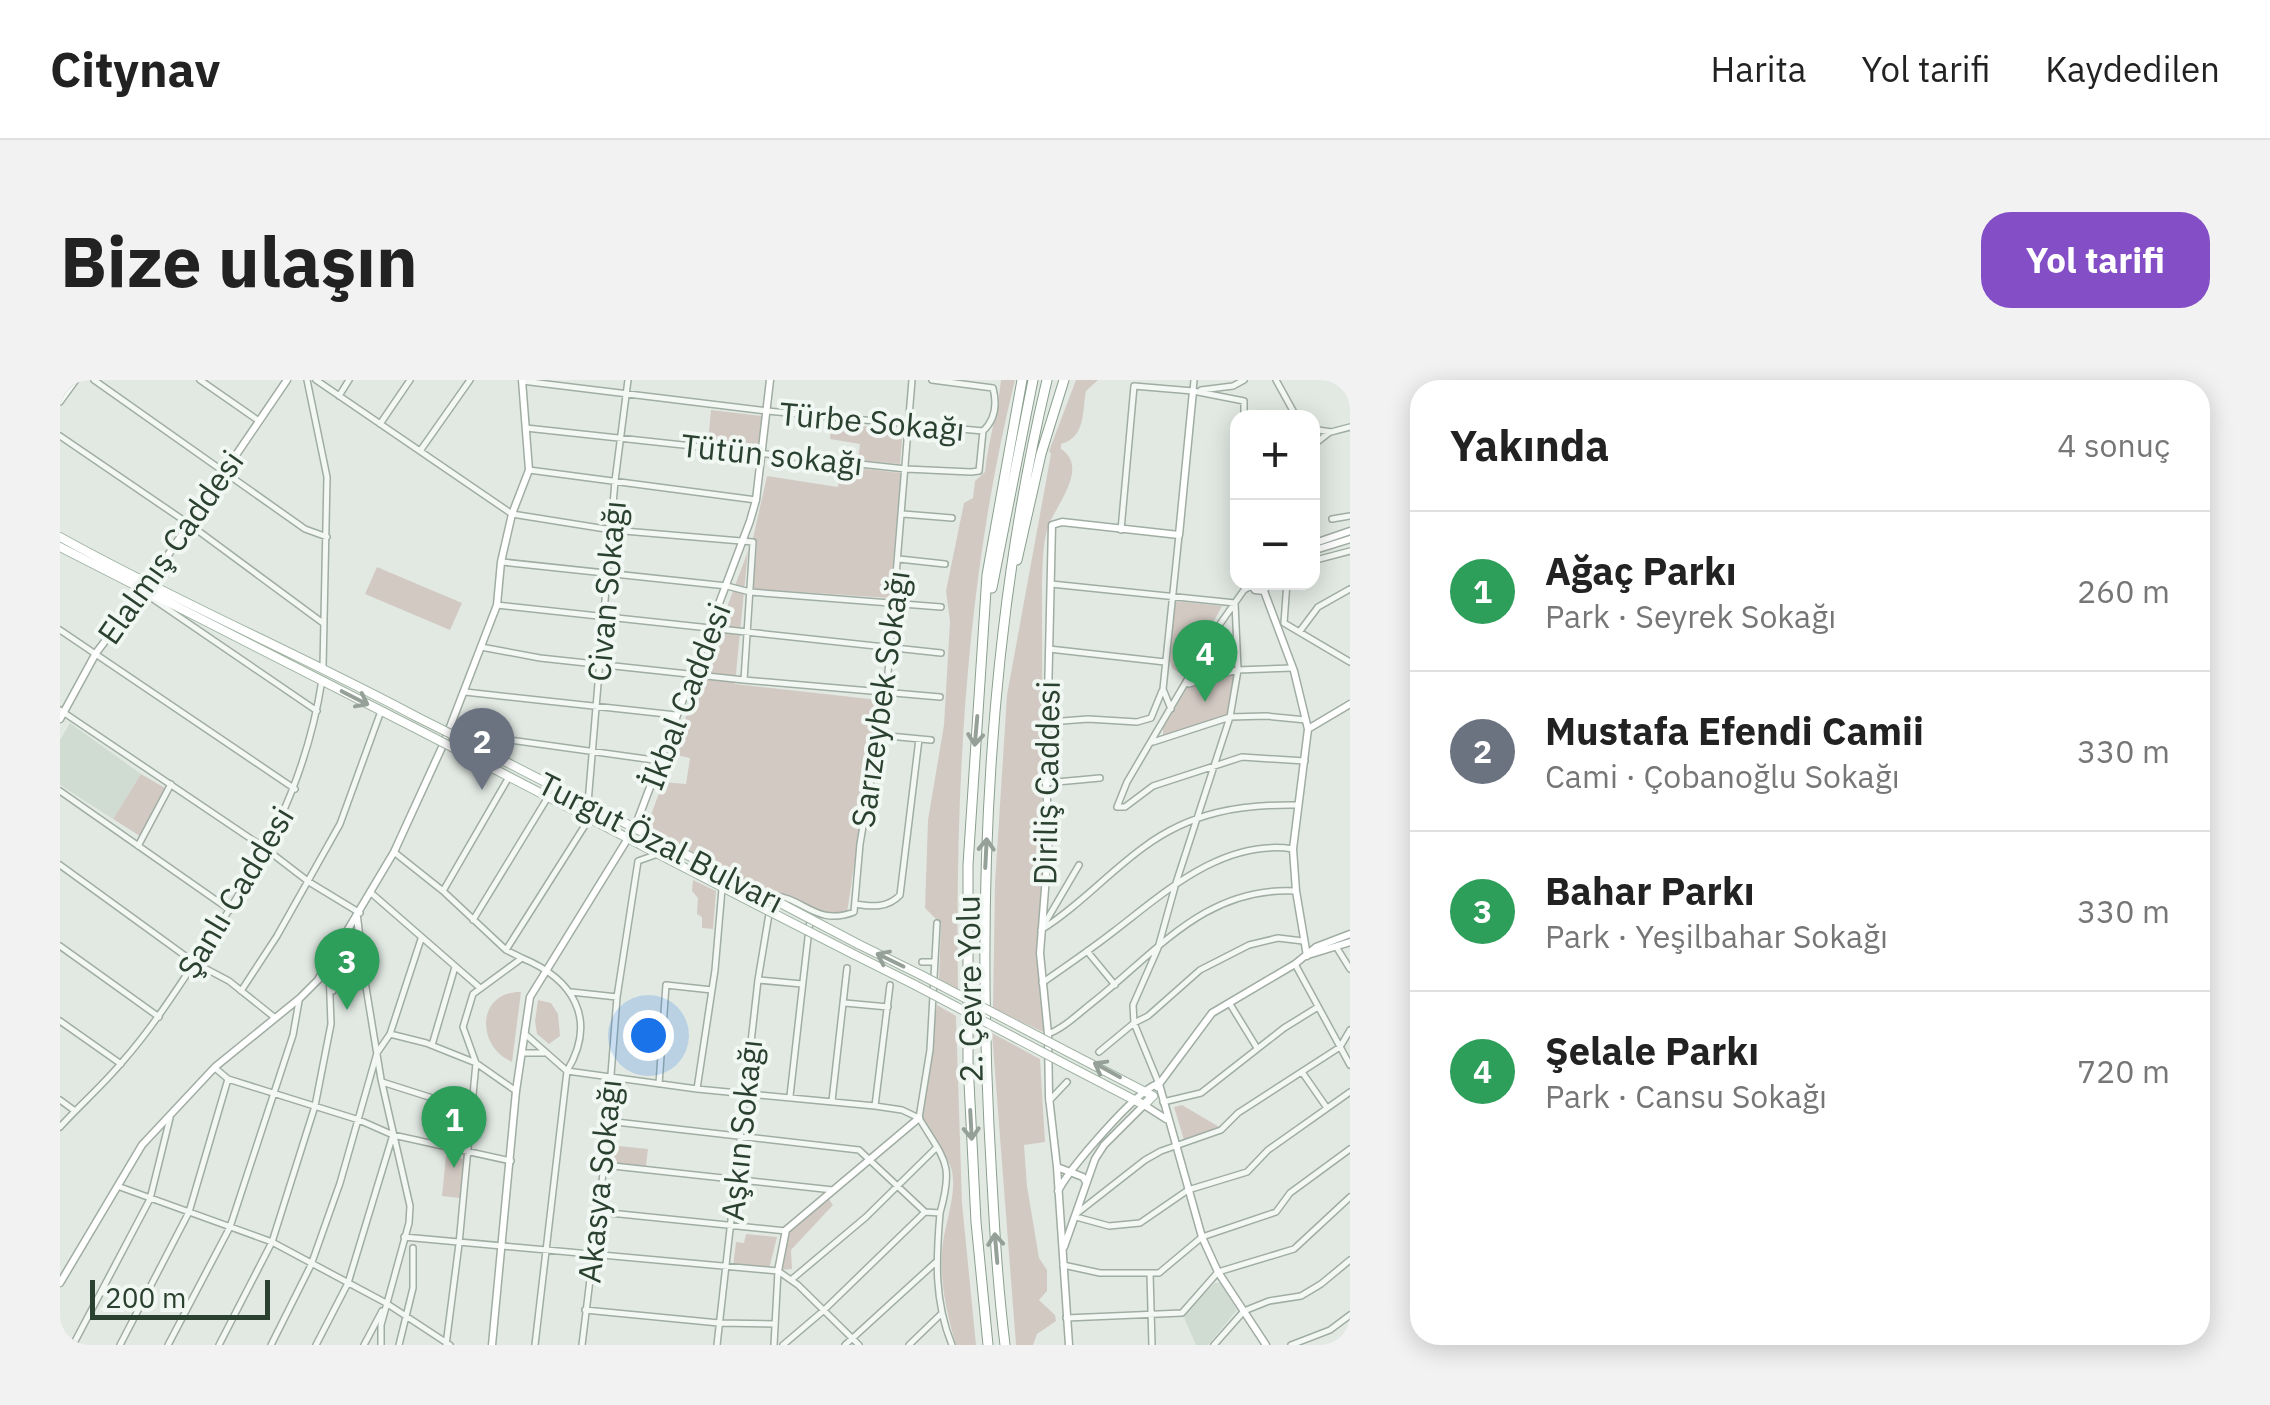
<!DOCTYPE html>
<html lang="tr">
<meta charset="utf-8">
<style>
body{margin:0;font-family:"IBM Plex Sans",sans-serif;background:#f2f2f2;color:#222}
.controls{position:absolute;right:30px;top:30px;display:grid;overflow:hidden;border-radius:20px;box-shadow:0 5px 25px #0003}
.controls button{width:90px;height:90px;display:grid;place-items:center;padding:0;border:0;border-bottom:2px solid #e0e0e0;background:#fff;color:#222;font:50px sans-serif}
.scale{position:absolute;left:30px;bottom:25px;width:180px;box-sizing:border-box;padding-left:10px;border:5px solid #2b4130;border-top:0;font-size:28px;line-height:35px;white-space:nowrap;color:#2b4130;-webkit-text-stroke:8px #f1f7f2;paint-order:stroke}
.you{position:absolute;left:588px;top:655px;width:35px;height:35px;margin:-25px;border:8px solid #fff;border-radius:50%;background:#1a73e8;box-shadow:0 0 0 15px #1a73e833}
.badge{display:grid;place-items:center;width:65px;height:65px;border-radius:50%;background:#844ec7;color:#fff;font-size:32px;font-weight:700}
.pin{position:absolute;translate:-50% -82px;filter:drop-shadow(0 2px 5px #0008)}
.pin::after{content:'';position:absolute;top:52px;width:35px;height:30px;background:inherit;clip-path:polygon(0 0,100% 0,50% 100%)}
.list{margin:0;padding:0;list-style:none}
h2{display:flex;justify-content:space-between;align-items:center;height:130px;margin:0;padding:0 40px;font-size:42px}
h2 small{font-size:32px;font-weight:400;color:#767676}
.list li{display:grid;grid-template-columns:65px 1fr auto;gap:30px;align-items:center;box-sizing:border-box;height:160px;padding:0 40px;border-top:2px solid #e0e0e0}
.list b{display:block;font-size:38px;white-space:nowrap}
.list p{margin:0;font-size:32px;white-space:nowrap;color:#767676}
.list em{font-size:32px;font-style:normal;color:#767676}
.map{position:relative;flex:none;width:1290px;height:965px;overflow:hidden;border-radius:30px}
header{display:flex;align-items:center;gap:60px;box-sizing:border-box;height:140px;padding:0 50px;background:#fff;border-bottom:2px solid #e0e0e0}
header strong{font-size:48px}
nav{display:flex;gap:55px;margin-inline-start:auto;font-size:35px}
.intro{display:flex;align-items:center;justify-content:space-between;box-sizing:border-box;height:240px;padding:0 60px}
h1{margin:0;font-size:70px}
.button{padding:25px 45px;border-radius:30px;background:#844ec7;color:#fff;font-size:35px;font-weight:700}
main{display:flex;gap:60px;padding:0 60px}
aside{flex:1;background:#fff;border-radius:30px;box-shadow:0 5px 25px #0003}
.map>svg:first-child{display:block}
.built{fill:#d0dbd2}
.green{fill:#d3c9c3}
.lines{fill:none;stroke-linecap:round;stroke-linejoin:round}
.street-casing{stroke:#a0ada3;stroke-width:8}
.secondary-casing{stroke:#a0ada3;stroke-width:9}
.primary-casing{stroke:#a2b5a5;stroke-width:10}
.highway-casing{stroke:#8a9f8e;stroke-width:11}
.street{stroke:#f4f8f5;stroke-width:5}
.secondary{stroke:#fff;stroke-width:6}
.primary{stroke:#fff;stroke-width:8}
.highway{stroke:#fff;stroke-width:9}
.primary-bridge-casing{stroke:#a2b5a5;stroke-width:10;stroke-linecap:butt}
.primary-bridge{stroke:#fff;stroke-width:8}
.oneway{stroke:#95a098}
.labels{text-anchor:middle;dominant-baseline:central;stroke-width:8;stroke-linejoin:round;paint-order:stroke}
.street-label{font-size:32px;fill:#2b4130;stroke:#f1f7f2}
</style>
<header>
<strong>Citynav</strong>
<nav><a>Harita</a><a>Yol tarifi</a><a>Kaydedilen</a></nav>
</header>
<div class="intro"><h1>Bize ulaşın</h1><a class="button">Yol tarifi</a></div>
<main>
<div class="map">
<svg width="1290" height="965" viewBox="0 0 1290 965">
<rect width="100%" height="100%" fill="#e2e9e3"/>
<path class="built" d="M10,343L81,394L53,439L0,405V360Z
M1155,903H1160L1177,930L1148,965H1136L1123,935Z"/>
<path class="green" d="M941,0H955C906,198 895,406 898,609L879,599L881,544L865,528L868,440L884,345L890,241L886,211L904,123L913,118L915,101L925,92C928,61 938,32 941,0Z
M1016,0H1038L1026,11C1022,32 1026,57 1001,64V69C1030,88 995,126 988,147C982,165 983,186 982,204L983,652L933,628L935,503L947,315L991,74L989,71Z
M651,30L702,36L699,70L648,63Z
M771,43L843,50L840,84L798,80L800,64L770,59Z
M779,86L841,93L830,218L693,209L697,163L693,158L707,96L778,107Z
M688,171L675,304L819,320L787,533L767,534L660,491L587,446L603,402L626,404L630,378L612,374Z
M317,187L402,223L390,250L305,214Z
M1115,221L1162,226L1126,294L1122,295L1112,288L1110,281Z
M1175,295L1170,336L1103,358V348L1127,308Z
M81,394L105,408L80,456L53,439Z
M633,500L656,511L653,549L642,548V537L637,534L638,518L632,511Z
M461,612L452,682C415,666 417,611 461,612Z
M478,620L491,623L498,634L500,656L489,664L477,654L475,641Z
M877,625L896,636L902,823L916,965H896C887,935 880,904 882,872C883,846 900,810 890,785C883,768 865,759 860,740Z
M932,653L980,679L985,762L964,765L967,806L979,878L987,890V911L979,920L995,935L996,941L977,954L973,965H956Z
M1122,725L1161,748L1124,760L1114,727Z
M549,765L588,769L586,786L548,782Z
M386,776L404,779L400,818L382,816Z
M768,818L773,825L731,870L732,889L720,890L730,851Z
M686,854L717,857L709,889L673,887L676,862L684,863Z"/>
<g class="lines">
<g class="street-casing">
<path id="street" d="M34,0L245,149L267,157
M140,0L199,41
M247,0L267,97L263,287
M256,0L452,134L552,150L693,162L684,300
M872,0L933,8C937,24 935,40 923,51
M1216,0L1237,38
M462,1L707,31L923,51
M1141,10L1173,6L1184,0
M1133,11L1134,0
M279,16L289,0
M0,22L16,0
M320,44L350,0
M466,48L846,89L911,92L919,91L923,51
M1252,49L1271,52L1290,47
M0,56L129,144L263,243
M1252,66L1270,52
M360,71L410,0
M469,90L696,120
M843,134L892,138
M1272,139L1290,136
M1061,150L1074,6L1133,11L1184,21V38
M839,179L885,184
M1252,181L1290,171
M442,182L667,206L690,212L881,227
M1227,202L1224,243L1290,282
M991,204L1175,223
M90,217L257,331
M437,225L881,273
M0,250L235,409
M1240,251L1258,227L1290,209
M421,267L480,278L684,300L880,317
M989,269L1105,282
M1129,304L1177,290L1233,288
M405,312L616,335
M1111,329L1103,309L1119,155
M0,330L206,469L249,502L300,533
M989,342L1028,339L1077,342L1091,338L1102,311
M818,355L871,360
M1093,362L1170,337L1206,336L1246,340
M429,373V361L443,359L601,381
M986,403L1040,398
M0,411L170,530
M528,423L555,101L568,0
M1057,427L1067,402L1160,244L1184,210L1191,206
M1057,427H1065L1093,406L1182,377L1245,381
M78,466L111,404
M334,472L383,511L446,570L462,578
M0,485L135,583L169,601L214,637
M383,511L449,397
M310,512L419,607
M795,524C812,527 828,528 840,515L859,359
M413,540L488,417
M982,548L1019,485
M981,550C1018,527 1048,493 1084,467C1131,432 1181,424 1238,425
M0,566L99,637
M1277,568L1290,589
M446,570L529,439
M1027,571L1055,605
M862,582H874
M1235,584L1290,685
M304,595L321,699L350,826L349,843L321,945V965
M698,600L742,604
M982,603C1006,586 1030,570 1053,552C1104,513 1163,458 1233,469
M181,611L217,556L280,444L321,331
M273,611L279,580
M511,612L557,617
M785,623L828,627
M1170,624L1197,668
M0,641L61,684
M330,654L366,663L416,683L456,711
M465,654L507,691L637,709L815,726L842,730L859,738
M988,654C1004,648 1018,634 1032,623C1097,572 1145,506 1236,511
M372,665L395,587
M1039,672L1074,643L1088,636L1140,590L1189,565L1218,558L1243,561
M462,673H484
M155,688L168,699L299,740L333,755L451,781
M1242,692L1267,728
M322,702L413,731
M599,704L606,605L652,610
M1099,704L1074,643L1073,625L1098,568L1116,503L1170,337L1178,290L1175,223
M637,709L655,590L662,509
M730,716L750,540
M0,720L15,731
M772,721L787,588
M989,721L1007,702
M1103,722L1141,713L1224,648L1258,627
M815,726L830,605
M859,738L870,670L877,543
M859,738C885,781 894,783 880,833L865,832
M547,741L799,770L865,832
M0,747C20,725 44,704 63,681C92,648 115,612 139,576C200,486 245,409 262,300
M544,785L773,810
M60,807L212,862L326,923L390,965
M540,832L726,851
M880,833C876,880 874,921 892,965
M1016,834L1085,780L1101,771L1161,750L1178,733L1280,667L1290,650
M1016,837L1049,846L1080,843L1128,810L1187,792L1208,770L1290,712
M344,857L718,891
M1003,885L1040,893H1099L1142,857L1216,832L1230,813L1290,769
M718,891L738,905L799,965
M1090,893L1092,965
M731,900L806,837L877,767
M525,930L659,943L715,944
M1006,938L1122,933L1158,892L1234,869L1290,817
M13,965L90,819L110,738
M60,965L129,832L168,699
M108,965L170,847L233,655L239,621
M159,965L212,862L255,726L271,644L269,589
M211,965L251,885L280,803L317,673L330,654L361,559
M256,965L288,903L332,758
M304,965L322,931
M339,965L353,908V868
M386,965L399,864L416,683L403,647L413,614L462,578C513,599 538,639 507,691L475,965
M522,965L544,785L557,617L578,481L595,475
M657,965L698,600L712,516C743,516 755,547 794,532L800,464L827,305L852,0
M714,965L718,891
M723,965L763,931L865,832
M785,965L876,882
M849,965L880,935
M1154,965L1184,931L1209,921L1241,916L1261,904L1290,880
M1231,965L1270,950L1290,935"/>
</g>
<g class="secondary-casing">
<path id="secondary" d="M1252,164L1290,151
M1252,171L1290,159
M1190,202L1195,210L1204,211
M1204,211L1234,291L1248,349L1233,469L1236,511L1247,576
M1204,211L1209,202
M0,339L36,273L87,206L227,0
M1248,349L1290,324
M297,537L304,595
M283,570L292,573L301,589
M1248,575L1290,562
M259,598L334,472L383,365L437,225L441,182L452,134L469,90L462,0
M1099,704L1142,857L1158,892L1206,965
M1097,707L1152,633L1235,584L1256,567L1290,554
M997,787L989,717L988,654L980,573L989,458L986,403L992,145L1002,142L1119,155L1133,11
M998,811C1010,788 1074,713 1097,704
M1004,867L1035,779L1044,765L1084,725L1106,739
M718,891L726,850L859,738
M0,903L82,765L155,687L240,618L286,572
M432,965L456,711L470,617L575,447L690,141L696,120L710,0
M1009,965L997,787L1023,797L1026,802"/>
</g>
<g class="primary-casing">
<path id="primary" d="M0,157C117,222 239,274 357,337
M0,167L353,347
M415,366L701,513
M409,376L697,525
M798,564L861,595
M793,574L855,605
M1005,684L1084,725L1093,716L1008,672"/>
</g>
<g class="highway-casing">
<path id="highway" d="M957,180L981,74L1004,0
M932,208L973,0
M928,965L916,842L908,682V485L927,195L962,0
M945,965C936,892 933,819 929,746C917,497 929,244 987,0"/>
</g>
<use href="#street" class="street"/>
<use href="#secondary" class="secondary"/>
<use href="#primary" class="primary"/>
<use href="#highway" class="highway"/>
<g class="primary-bridge-casing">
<path id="primary-bridge" d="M357,337L415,366
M353,347L409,376
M701,513L798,564
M697,525L793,574
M861,595L1008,672
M855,605L1005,684"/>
</g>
<use href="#primary-bridge" class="primary-bridge"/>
</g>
<defs><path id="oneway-shaft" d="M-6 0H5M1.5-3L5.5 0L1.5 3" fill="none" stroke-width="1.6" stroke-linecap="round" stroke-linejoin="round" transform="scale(2.5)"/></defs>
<g class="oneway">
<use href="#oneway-shaft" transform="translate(295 318) rotate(27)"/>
<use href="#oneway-shaft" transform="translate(916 351) rotate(95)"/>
<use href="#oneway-shaft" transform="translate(926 473) rotate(-87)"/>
<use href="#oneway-shaft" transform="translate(830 580) rotate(-154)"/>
<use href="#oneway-shaft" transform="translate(1047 690) rotate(-151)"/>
<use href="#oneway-shaft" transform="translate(911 745) rotate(87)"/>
<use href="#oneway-shaft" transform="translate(936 868) rotate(-95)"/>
</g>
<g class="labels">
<g class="street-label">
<text transform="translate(812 41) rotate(5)">Türbe Sokağı</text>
<text transform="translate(712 74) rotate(6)">Tütün sokağı</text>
<text transform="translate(110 167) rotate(-55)">Elalmış Caddesi</text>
<text transform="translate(546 211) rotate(-85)">Civan Sokağı</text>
<text transform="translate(625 316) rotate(-69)">İkbal Caddesi</text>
<text transform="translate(820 319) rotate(-82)">Sarızeybek Sokağı</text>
<text transform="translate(986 403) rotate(-89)">Diriliş Caddesi</text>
<text transform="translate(601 462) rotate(27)">Turgut Özal Bulvarı</text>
<text transform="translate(175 512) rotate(-59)">Şanlı Caddesi</text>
<text transform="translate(909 609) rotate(-91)">2. Çevre Yolu</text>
<text transform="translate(681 750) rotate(-84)">Aşkın Sokağı</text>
<text transform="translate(539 801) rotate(-84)">Akasya Sokağı</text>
</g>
</g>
</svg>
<div class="controls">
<button>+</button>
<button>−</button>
</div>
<div class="scale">200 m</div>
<div class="you"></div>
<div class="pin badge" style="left:394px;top:788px;background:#2e9e5b">1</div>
<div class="pin badge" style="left:422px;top:410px;background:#6b7280">2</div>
<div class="pin badge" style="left:287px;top:630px;background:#2e9e5b">3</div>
<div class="pin badge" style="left:1145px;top:322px;background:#2e9e5b">4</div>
</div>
<aside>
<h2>Yakında<small>4 sonuç</small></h2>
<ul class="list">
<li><span class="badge" style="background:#2e9e5b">1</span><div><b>Ağaç Parkı</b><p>Park · Seyrek Sokağı</p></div><em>260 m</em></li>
<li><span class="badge" style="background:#6b7280">2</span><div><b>Mustafa Efendi Camii</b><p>Cami · Çobanoğlu Sokağı</p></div><em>330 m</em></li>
<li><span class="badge" style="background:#2e9e5b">3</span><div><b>Bahar Parkı</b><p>Park · Yeşilbahar Sokağı</p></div><em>330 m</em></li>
<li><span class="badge" style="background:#2e9e5b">4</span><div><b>Şelale Parkı</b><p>Park · Cansu Sokağı</p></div><em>720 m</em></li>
</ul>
</aside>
</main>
